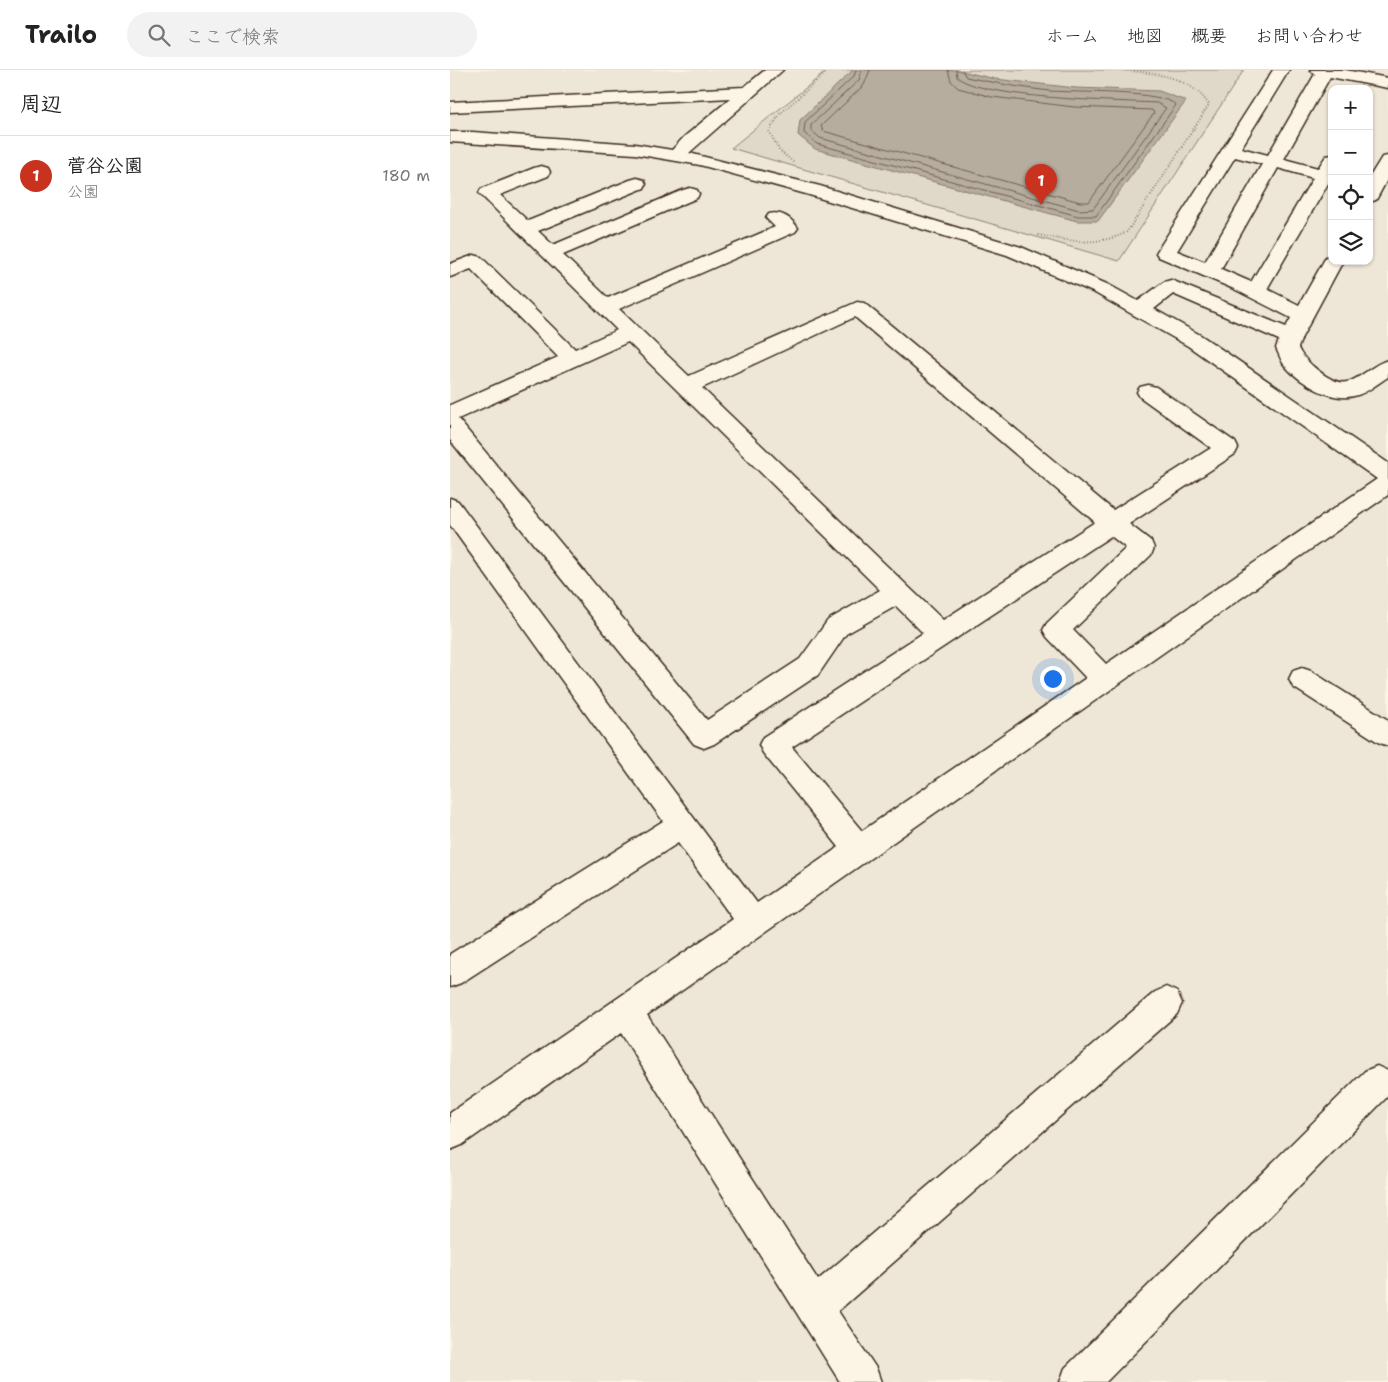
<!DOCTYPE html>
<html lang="ja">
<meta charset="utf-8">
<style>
body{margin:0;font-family:"Shantell Sans","Klee One",sans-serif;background:#f2f2f2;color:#222}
.controls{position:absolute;right:15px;top:15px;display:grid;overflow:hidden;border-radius:10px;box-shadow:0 1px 4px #0004}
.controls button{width:45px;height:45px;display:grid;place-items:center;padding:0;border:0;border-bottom:1px solid #e0e0e0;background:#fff;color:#222;font:25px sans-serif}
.you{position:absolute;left:602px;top:608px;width:18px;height:18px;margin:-12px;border:4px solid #fff;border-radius:50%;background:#1a73e8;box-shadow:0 0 0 8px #1a73e833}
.badge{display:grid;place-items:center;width:32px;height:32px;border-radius:50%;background:#c8321e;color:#fff;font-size:16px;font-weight:700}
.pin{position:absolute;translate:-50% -41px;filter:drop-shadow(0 1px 2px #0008)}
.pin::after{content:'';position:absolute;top:26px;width:18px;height:15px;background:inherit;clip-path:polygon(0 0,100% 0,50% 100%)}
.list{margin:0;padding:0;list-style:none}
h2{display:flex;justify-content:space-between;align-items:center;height:65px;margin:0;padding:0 20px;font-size:21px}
h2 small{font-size:16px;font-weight:400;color:#767676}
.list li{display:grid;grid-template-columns:32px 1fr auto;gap:15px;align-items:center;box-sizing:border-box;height:80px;padding:0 20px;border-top:1px solid #e0e0e0}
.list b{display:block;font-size:19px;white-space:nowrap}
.list p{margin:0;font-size:16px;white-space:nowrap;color:#767676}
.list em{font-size:16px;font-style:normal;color:#767676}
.icon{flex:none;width:28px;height:28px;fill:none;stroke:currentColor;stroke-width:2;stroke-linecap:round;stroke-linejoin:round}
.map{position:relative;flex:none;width:938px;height:1312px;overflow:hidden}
header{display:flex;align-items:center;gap:30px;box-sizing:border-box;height:70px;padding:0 25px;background:#fff;border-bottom:1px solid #e0e0e0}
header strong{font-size:24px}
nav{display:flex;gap:28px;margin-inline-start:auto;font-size:18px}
.search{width:350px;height:45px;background:#f2f2f2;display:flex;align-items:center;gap:12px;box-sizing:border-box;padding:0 18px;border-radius:28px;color:#767676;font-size:19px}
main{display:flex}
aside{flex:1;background:#fff}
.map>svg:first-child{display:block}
.built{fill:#eee6d6;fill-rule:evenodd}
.green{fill:#e0d8c8;stroke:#8e8173}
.water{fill:#b7ad9e;stroke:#85796b}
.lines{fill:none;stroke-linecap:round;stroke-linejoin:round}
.shore{stroke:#6d5e51;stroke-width:1}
.minor-casing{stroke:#3b2a1e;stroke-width:3}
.path{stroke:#3b2a1e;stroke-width:2;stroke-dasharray:0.5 2.5;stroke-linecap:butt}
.minor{fill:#fcf5e5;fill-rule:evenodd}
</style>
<header>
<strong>Trailo</strong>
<div class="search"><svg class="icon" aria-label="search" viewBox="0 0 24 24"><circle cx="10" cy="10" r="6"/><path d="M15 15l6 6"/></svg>ここで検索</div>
<nav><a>ホーム</a><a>地図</a><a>概要</a><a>お問い合わせ</a></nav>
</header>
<main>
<aside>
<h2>周辺<small></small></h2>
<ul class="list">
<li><span class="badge">1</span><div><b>菅谷公園</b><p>公園</p></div><em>180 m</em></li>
</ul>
</aside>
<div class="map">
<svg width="938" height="1312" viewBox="0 0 938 1312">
<rect width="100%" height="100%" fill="#fcf5e5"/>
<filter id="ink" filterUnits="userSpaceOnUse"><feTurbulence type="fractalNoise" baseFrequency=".02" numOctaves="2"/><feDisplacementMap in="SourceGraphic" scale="10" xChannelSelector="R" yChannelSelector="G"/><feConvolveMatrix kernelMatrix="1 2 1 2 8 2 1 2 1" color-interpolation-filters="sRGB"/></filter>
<g filter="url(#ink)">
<path class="built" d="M0,0H938V1312H0ZM882,19H919V191H882Z"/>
<path class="green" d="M378,0H794L669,191L281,78Z"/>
<path class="water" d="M403,0H507L545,9L626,18L709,21L736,31L648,151H627L365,79L348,65L350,50Z"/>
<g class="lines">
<path class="shore" d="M406,0L404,6L355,52L354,63L367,74L628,146H646L726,35C711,20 625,23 600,21C572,18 544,13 516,7L512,0
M412,0L409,10L361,55V60L370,68L629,140L643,139L716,38L707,33C668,31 533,29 507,7L506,0
M420,0L414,15L371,56L373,61L630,132H639L704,43L702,40L624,37L542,27L508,18L501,11L498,0"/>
<g class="minor-casing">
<path id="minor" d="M315,0H333L239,83L370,116L571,177L659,215L688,231L714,212L721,210L836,257L841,248L784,219L709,187L706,183L823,0H839L791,78L818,85L865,4L860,0H895L938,8V18L880,7L834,89L868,98L876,86L882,85V112H879L817,219L849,235L876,187L882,185V191H893L852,267L848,278C853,290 882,316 897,312C909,310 923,294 938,290V307C928,313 916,324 904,326C881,332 850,313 835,296C831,291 829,284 826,278L829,270L723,224L704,239L752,266L938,393V425L197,945L368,1210L705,922L716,917L727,922L732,933L727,944L388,1241L426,1298L431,1312H390L171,963L12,1075L0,1080V1043L283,849L228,773L11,913L0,917V884L213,751L0,455V428L8,431L307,833L389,777L313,683L309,675L313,667L473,563L446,536L396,564L368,605L264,674L254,678L244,674L0,370V335L108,287L21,199L0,207V194L24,185L31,187L125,279L167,260L29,123L31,119L84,98L91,96L98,98L100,102L98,106L50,125L78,151L180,110L187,108L194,110L196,114L194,118L88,161L103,175L233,120L240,118L247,120L249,124L247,128L113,185L158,228L325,157L316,148L319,144C331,141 341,148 348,158L345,162L169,239L239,306L407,232L414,233L663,440L761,378L690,327L687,322L690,317L698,315L706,317L785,372L788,378L785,384L679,454L701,471L704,478L701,485L623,560L656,594L927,409L738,276L645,223L557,185L356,124L250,95L185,84L0,72V62H23L185,74L222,80L234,67L281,28L0,42V32L294,17ZM785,87L812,94L755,192L727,181ZM828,98L863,108L801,212L771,199ZM405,247L645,452L493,550L252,318ZM178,272L430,520L378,550L350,589L257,650L8,349ZM661,466L676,478L597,553L593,560L597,567L636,608L412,761L342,677Z
M938,86V108L926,130L919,132V108L932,87Z
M852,598L861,601L938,650V676L928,672L843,617L839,609L843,601Z
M927,996L938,1001V1026L656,1312H610L615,1298L915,1001Z"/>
</g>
<path class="path" d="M343,92L329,80L319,61L330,44L379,0
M588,165C620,171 647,177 677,162L759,35C739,3 696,2 662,0"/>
<use href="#minor" class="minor"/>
</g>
</g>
</svg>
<div class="controls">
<button>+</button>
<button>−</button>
<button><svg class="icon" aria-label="locate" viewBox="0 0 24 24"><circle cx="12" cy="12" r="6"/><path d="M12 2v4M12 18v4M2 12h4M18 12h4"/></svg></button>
<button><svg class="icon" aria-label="layers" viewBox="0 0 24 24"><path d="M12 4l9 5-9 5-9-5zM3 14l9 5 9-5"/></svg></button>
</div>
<div class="you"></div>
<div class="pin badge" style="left:591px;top:135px">1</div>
</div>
</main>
